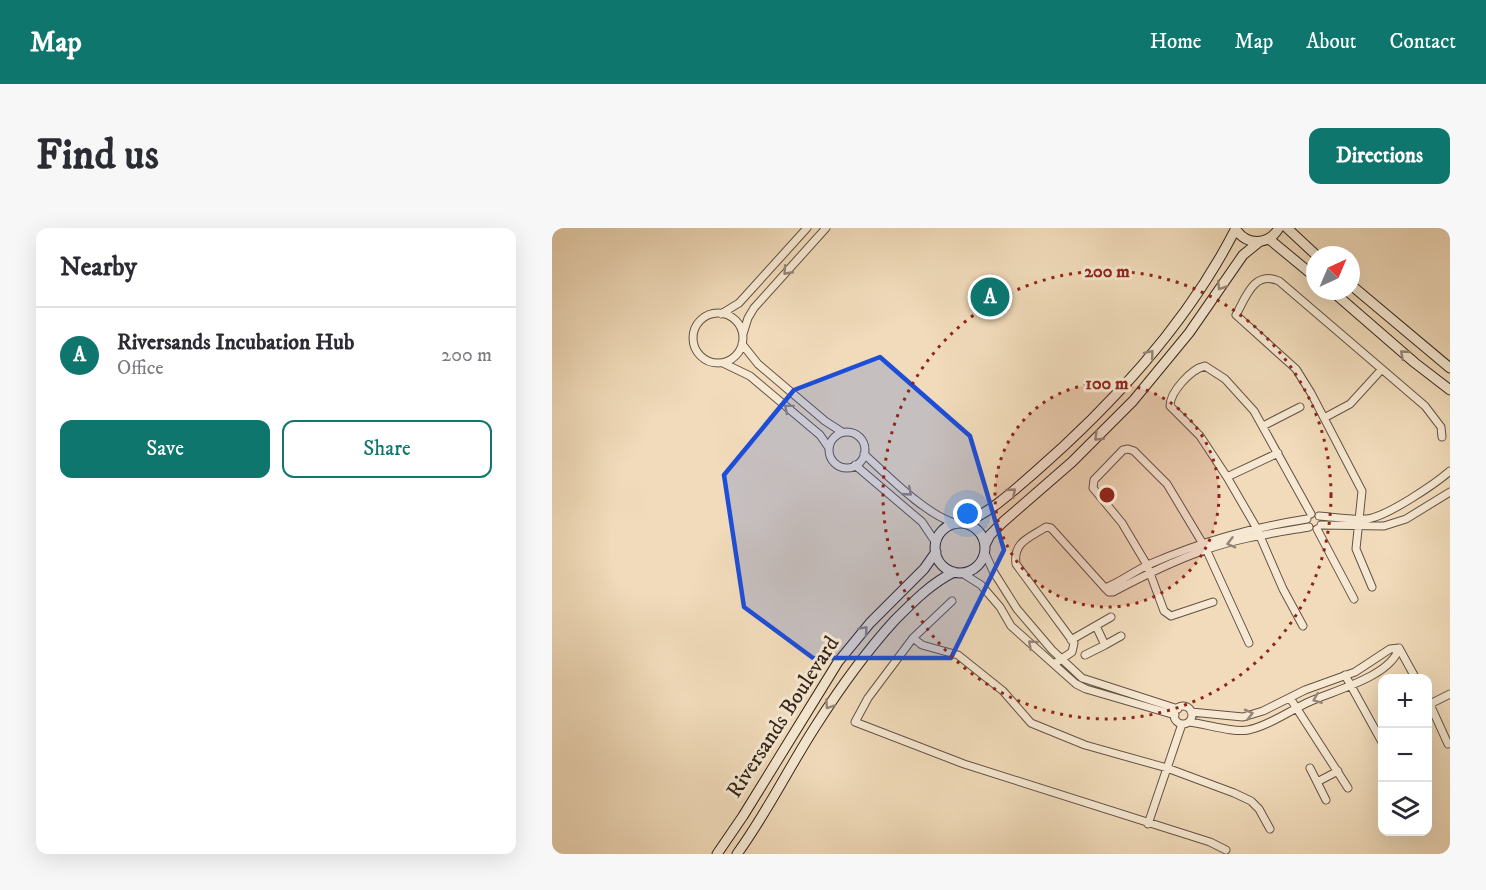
<!DOCTYPE html>
<meta charset="utf-8">
<style>
body{margin:0;font-family:"IM FELL DW Pica",serif;background:#f7f7f7;color:#2b2b33}
.controls{position:absolute;right:18px;bottom:18px;display:grid;overflow:hidden;border-radius:12px;box-shadow:0 6px 24px #0002}
.controls button{width:54px;height:54px;display:grid;place-items:center;padding:0;border:0;border-bottom:2px solid #e1e1e2;background:#fff;color:#2b2b33;font:30px sans-serif}
.compass{position:absolute;left:754px;top:18px;width:54px;height:54px;border-radius:50%;background:#fff;box-shadow:0 6px 24px #0002;rotate:44deg}
.you{position:absolute;left:416px;top:286px;width:21px;height:21px;margin:-15px;border:4px solid #fff;border-radius:50%;background:#1a73e8;box-shadow:0 0 0 9px #1a73e833}
.badge{display:grid;place-items:center;width:39px;height:39px;border-radius:50%;background:#0f766e;color:#fff;font-size:20px;font-weight:700}
.pin{position:absolute;translate:-50% -50%;border:3px solid #fff;box-shadow:0 2px 6px #0006}
.list{margin:0;padding:0;list-style:none}
h2{display:flex;justify-content:space-between;align-items:center;height:78px;margin:0;padding:0 24px;font-size:26px}
h2 small{font-size:20px;font-weight:400;color:#7c7c81}
.list li{display:grid;grid-template-columns:39px 1fr auto;gap:18px;align-items:center;box-sizing:border-box;height:96px;padding:0 24px;border-top:2px solid #e1e1e2}
.list b{display:block;font-size:22px;white-space:nowrap}
.list p{margin:0;font-size:20px;white-space:nowrap;color:#7c7c81}
.list em{font-size:20px;font-style:normal;color:#7c7c81}
.actions{display:flex;gap:12px;padding:18px 24px}
.actions a{flex:1;padding:14px 0;border:2px solid #0f766e;border-radius:12px;text-align:center;font-size:21px;color:#0f766e}
.actions .main{background:#0f766e;color:#fff}
.icon{flex:none;width:33px;height:33px;fill:none;stroke:currentColor;stroke-width:2;stroke-linecap:round;stroke-linejoin:round}
.map{position:relative;flex:none;width:898px;height:626px;overflow:hidden;border-radius:12px}
header{display:flex;align-items:center;gap:36px;box-sizing:border-box;height:84px;padding:0 30px;background:#0f766e;color:#fff}
header strong{font-size:28px}
nav{display:flex;gap:33px;margin-inline-start:auto;font-size:21px}
.intro{display:flex;align-items:center;justify-content:space-between;box-sizing:border-box;height:144px;padding:0 36px}
h1{margin:0;font-size:42px}
.button{padding:15px 27px;border-radius:12px;background:#0f766e;color:#fff;font-size:21px;font-weight:700}
main{display:flex;gap:36px;padding:0 36px}
aside{flex:1;background:#fff;border-radius:12px;box-shadow:0 6px 24px #0002}
.map>svg:first-child{display:block}
.lines{fill:none;stroke-linecap:round;stroke-linejoin:round}
.street-casing{stroke:#635244;stroke-width:9}
.secondary-casing{stroke:#34251c;stroke-width:11}
.street{stroke:#f6e8d2;stroke-width:7}
.secondary{stroke:#f6e8d2;stroke-width:9}
.oneway{stroke:#958677}
.marked{fill:#1d4ed8;fill-opacity:0.2;stroke:#1d4ed8;stroke-width:4.5;stroke-linejoin:round}
.ring{fill:none;stroke:#8f2418;stroke-width:3;stroke-dasharray:3 6}
.labels{text-anchor:middle;dominant-baseline:central;stroke-width:6;stroke-linejoin:round;paint-order:stroke}
.street-label{font-size:22px;fill:#34251c;stroke:#f6e8d2}
.centre{fill:#8f2418;stroke:#f6e8d2;stroke-width:3}
.ring-label{font-size:18px;text-anchor:middle;font-weight:bold;fill:#8f2418;stroke:#f6e8d2;stroke-width:6;stroke-linejoin:round;paint-order:stroke}
</style>
<header>
<strong>Map</strong>
<nav><a>Home</a><a>Map</a><a>About</a><a>Contact</a></nav>
</header>
<div class="intro"><h1>Find us</h1><a class="button">Directions</a></div>
<main>
<aside>
<h2>Nearby<small></small></h2>
<ul class="list">
<li><span class="badge">A</span><div><b>Riversands Incubation Hub</b><p>Office</p></div><em>200 m</em></li>
</ul>
<div class="actions"><a class="main">Save</a><a>Share</a></div>
</aside>
<div class="map">
<svg width="898" height="626" viewBox="0 0 898 626">
<rect width="100%" height="100%" fill="#f1dbba"/>
<filter id="stains"><feTurbulence type="fractalNoise" baseFrequency=".00333" numOctaves="4"/><feColorMatrix values="0 0 0 0 .2 0 0 0 0 .09 0 0 0 0 .02 0 0 0 .5 -.17"/></filter>
<radialGradient id="worn" r=".72"><stop offset=".6" stop-color="#630" stop-opacity="0"/><stop offset="1" stop-color="#630" stop-opacity=".3"/></radialGradient>
<g class="lines">
<g class="street-casing">
<path id="street" d="M141 110a25 25 0 1 1 50 0a25 25 0 1 1-50 0Z
M169,86L187,75L255,0
M191,106L196,90L202,80L274,0
M190,116L206,136L273,193L290,204
M171,135L198,148L268,207L277,220
M772,190L798,176L830,141
M711,198L748,179
M277 222a18 18 0 1 1 36 0a18 18 0 1 1-36 0Z
M312,226C335,247 374,287 403,295
M303,237L370,294L384,315
M675,249L726,225
M767,288C782,289 798,292 814,291C833,290 883,256 898,243
M769,297L832,298L854,291L898,264
M765,301L802,371
M433,325L441,343L465,381L500,422L530,450L626,481
M410,345L429,357L448,379L459,398L524,456L534,461L623,487
M820,359L804,321L810,263L759,165L744,141L684,87C694,69 702,42 727,53L873,178L889,199L890,209
M553,360C569,354 582,343 598,336C651,313 698,300 755,291
M661,374L619,388L612,383L595,337L570,295L541,260L542,252L571,222L576,221L582,223L615,256L654,321L697,415
M544,398L553,417L569,408
M751,398L731,361L704,299L675,249L648,208L618,178C618,164 639,141 653,138L673,151L702,183L759,286
M361,410L400,373
M519,412L559,389
M847,420L864,451
M533,427L553,417
M502,436L520,424L522,415L464,336C461,314 477,310 494,299L499,300L553,360L557,364H561C591,348 621,333 653,322C686,310 722,305 757,299
M793,447L830,514
M738,470L796,560
M876,472L896,516
M878,476L898,466
M622 487a9 9 0 1 1 18 0a9 9 0 1 1-18 0Z
M639,484L691,489L711,483L753,462L803,444L838,421L847,420
M637,494C654,496 681,505 696,502C717,498 740,481 759,473C784,462 839,448 847,420
M758,540L765,554L786,543
M765,554L774,572
M596,596L630,496
M674,622L658,614L412,536L303,494L316,470L361,410L370,417L406,427L451,463L479,495L533,517L615,540L682,565L699,573L707,581L718,601"/>
</g>
<g class="secondary-casing">
<path id="secondary" d="M683,0C694,18 716,18 727,0
M735,0L764,27
M717,11L763,49
M799,57L898,140
M780,63L863,135L898,162
M412,295C439,284 460,264 482,245C560,177 636,94 683,2
M383 320a25 25 0 1 1 50 0a25 25 0 1 1-50 0Z
M433,317L438,307L451,294L520,234L581,173L637,105L691,27L707,14
M165,626L191,588L286,434L318,395L372,341L384,324
M185,626C215,585 237,539 265,496C288,460 313,425 342,393C361,374 378,356 402,344"/>
</g>
<use href="#street" class="street"/>
<use href="#secondary" class="secondary"/>
</g>
<defs><path id="oneway-chevron" d="M-2-3.5L2.5 0L-2 3.5" fill="none" stroke-width="1.6" stroke-linecap="round" stroke-linejoin="round" transform="scale(1.5)"/></defs>
<g class="oneway">
<use href="#oneway-chevron" transform="translate(235 43) rotate(132)"/>
<use href="#oneway-chevron" transform="translate(669 58) rotate(123)"/>
<use href="#oneway-chevron" transform="translate(598 126) rotate(-51)"/>
<use href="#oneway-chevron" transform="translate(852 126) rotate(-139)"/>
<use href="#oneway-chevron" transform="translate(236 180) rotate(-140)"/>
<use href="#oneway-chevron" transform="translate(546 209) rotate(136)"/>
<use href="#oneway-chevron" transform="translate(356 264) rotate(41)"/>
<use href="#oneway-chevron" transform="translate(460 264) rotate(-41)"/>
<use href="#oneway-chevron" transform="translate(679 315) rotate(165)"/>
<use href="#oneway-chevron" transform="translate(312 402) rotate(-49)"/>
<use href="#oneway-chevron" transform="translate(480 416) rotate(-138)"/>
<use href="#oneway-chevron" transform="translate(765 471) rotate(158)"/>
<use href="#oneway-chevron" transform="translate(277 477) rotate(124)"/>
<use href="#oneway-chevron" transform="translate(697 486) rotate(-14)"/>
</g>
<path class="marked" d="M328,129L418,208L452,322L399,430H261L192,379L172,247L242,162Z"/>
<circle cx="555" cy="267" r="112" fill="#8f2418" fill-opacity=".12"/>
<g class="ring">
<circle cx="555" cy="267" r="112"/>
<circle cx="555" cy="267" r="224"/>
</g>
<g class="labels">
<g class="street-label">
<text transform="translate(231 489) rotate(-57)">Riversands Boulevard</text>
</g>
</g>
<circle cx="555" cy="267" r="9" class="centre"/>
<g class="ring-label">
<text x="555" y="49">200 m</text>
<text x="555" y="161">100 m</text>
</g>
<rect width="100%" height="100%" filter="url(#stains)"/>
<rect width="100%" height="100%" fill="url(#worn)"/>
</svg>
<div class="controls">
<button>+</button>
<button>−</button>
<button><svg class="icon" aria-label="layers" viewBox="0 0 24 24"><path d="M12 4l9 5-9 5-9-5zM3 14l9 5 9-5"/></svg></button>
</div>
<svg class="compass" viewBox="-18 -18 36 36"><path d="M0-13l5 13h-10z" fill="#e53935"/><path d="M0 13l5-13h-10z" fill="#7c7c81"/></svg>
<div class="you"></div>
<div class="pin badge" style="left:438px;top:69px">A</div>
</div>
</main>
